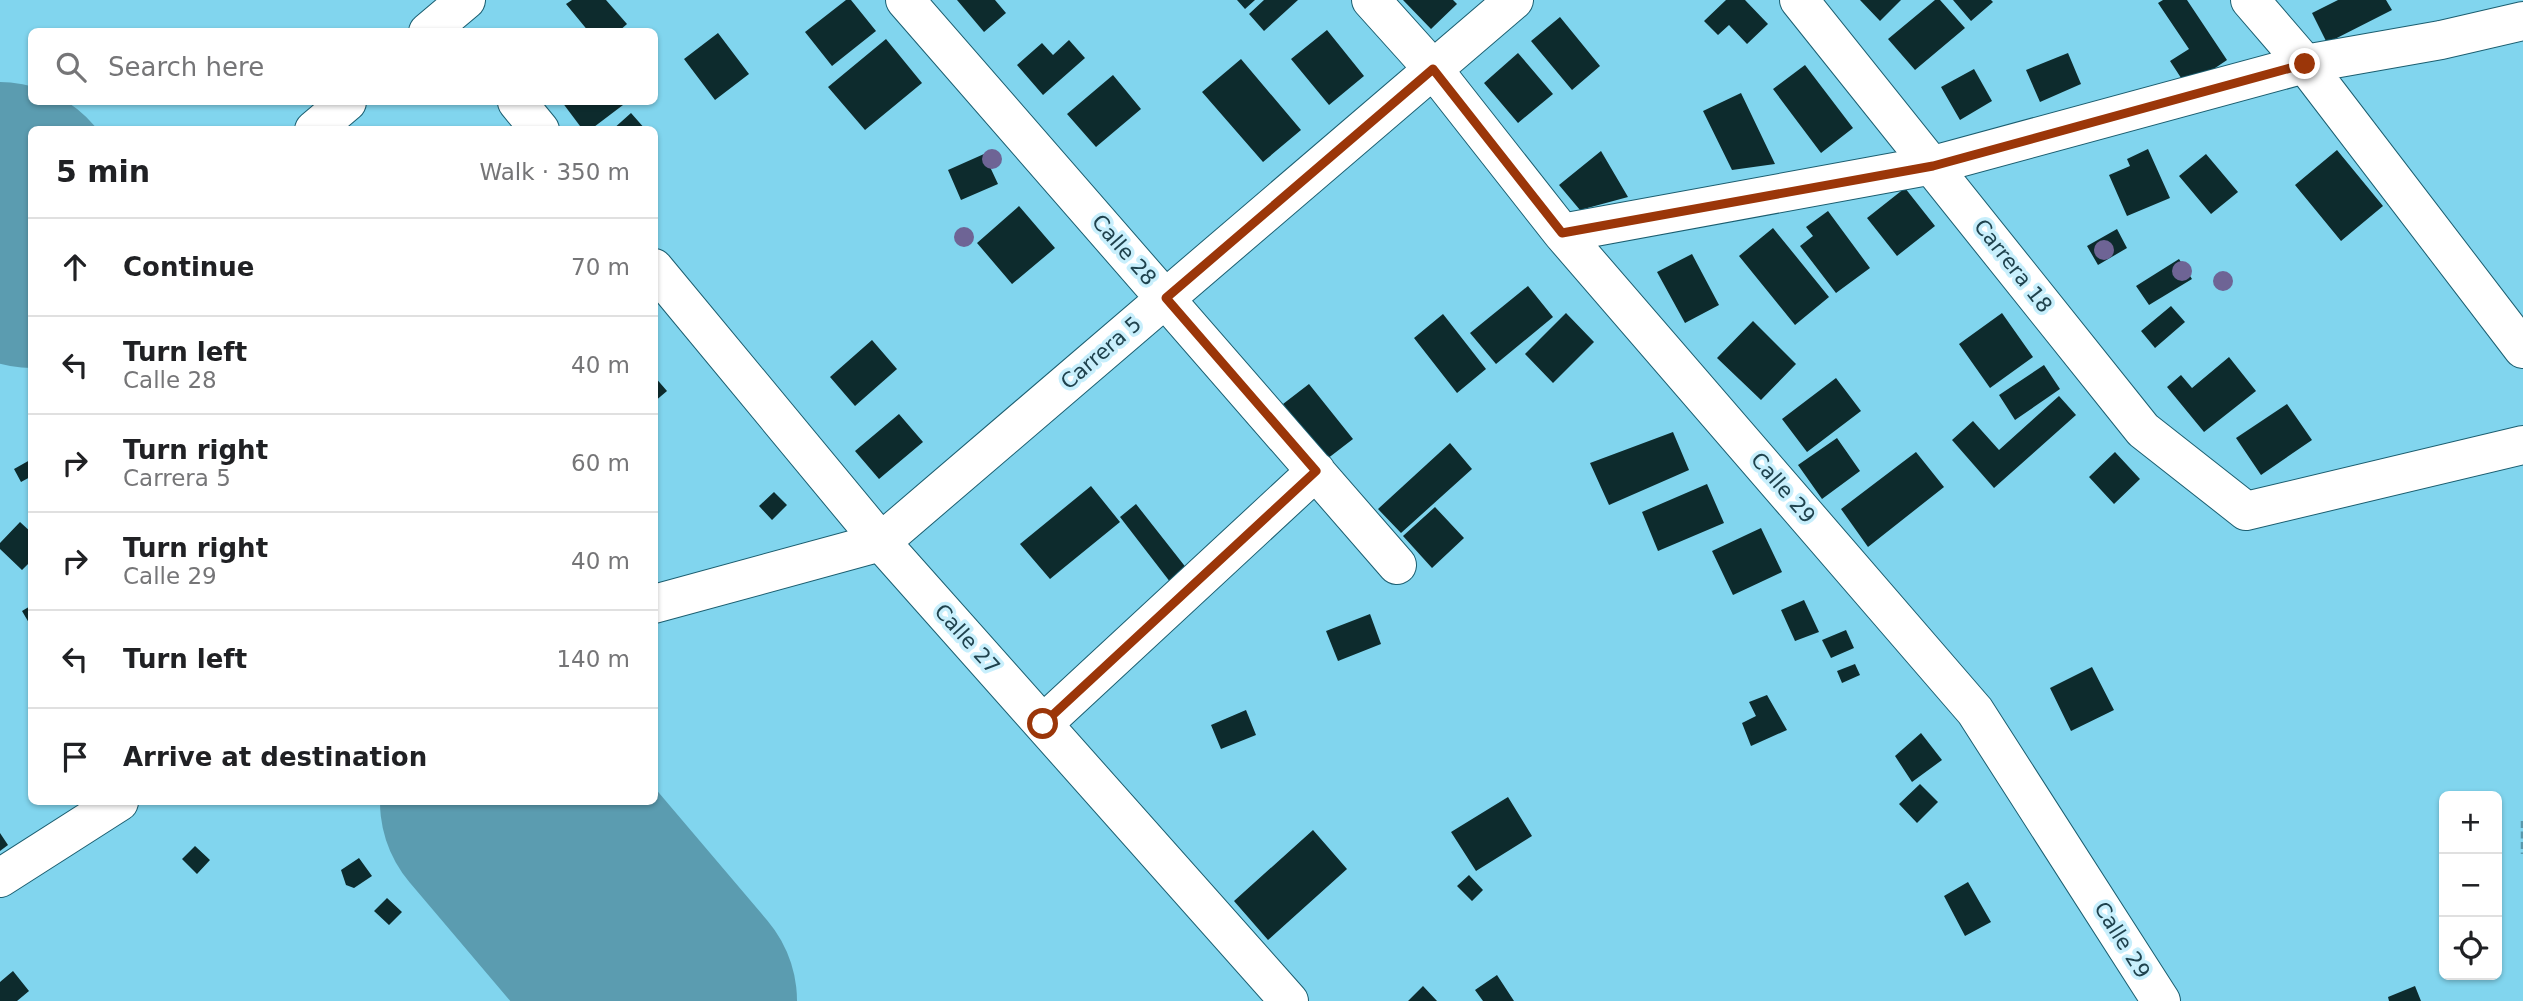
<!DOCTYPE html>
<meta charset="utf-8">
<style>
body{margin:0;font-family:"DejaVu Sans",sans-serif;background:#f6f6f6;color:#202124}
.controls{position:absolute;right:21px;bottom:21px;display:grid;overflow:hidden;border-radius:10px;box-shadow:0 2px 5px #0004}
.controls button{width:63px;height:63px;display:grid;place-items:center;padding:0;border:0;border-bottom:2px solid #e0e0e0;background:#fff;color:#202124;font:35px sans-serif}
.stop{position:absolute;width:21px;height:21px;margin:-16px;border:5px solid #9b3609;border-radius:50%;background:#fff}
.stop.end{background:#9b3609;border-color:#fff;box-shadow:0 2px 7px #0008}
.list{margin:0;padding:0;list-style:none}
h2{display:flex;justify-content:space-between;align-items:center;height:91px;margin:0;padding:0 28px;font-size:30px}
h2 small{font-size:23px;font-weight:400;color:#757577}
.list li{display:grid;grid-template-columns:46px 1fr auto;gap:21px;align-items:center;box-sizing:border-box;height:98px;padding:0 28px;border-top:2px solid #e0e0e0}
.list b{display:block;font-size:26px;white-space:nowrap}
.list p{margin:0;font-size:23px;white-space:nowrap;color:#757577}
.list em{font-size:23px;font-style:normal;color:#757577}
.icon{flex:none;width:38px;height:38px;fill:none;stroke:currentColor;stroke-width:2;stroke-linecap:round;stroke-linejoin:round}
.map{position:relative;flex:none;width:2523px;height:1001px;overflow:hidden}
.search{position:absolute;background:#fff;box-shadow:0 2px 5px #0004;left:28px;top:28px;width:630px;height:77px;display:flex;align-items:center;gap:18px;box-sizing:border-box;padding:0 24px;border-radius:10px;color:#757577;font-size:26px}
.panel{position:absolute;background:#fff;box-shadow:0 2px 5px #0004;left:28px;top:126px;width:630px;height:679px;border-radius:10px}
.map>svg:first-child{display:block}
.lines{fill:none;stroke-linecap:round;stroke-linejoin:round}
.runway{stroke:#5b9cb0;stroke-width:248}
.building{fill:#0d2b2d}
.minor-casing{stroke:#1b5e70;stroke-width:40}
.path{stroke:#5998ac;stroke-width:4.5;stroke-dasharray:7 3.5;stroke-linecap:butt}
.minor{stroke:#fff;stroke-width:38}
.tree{fill:#6e6495}
.route{stroke:#9b3609;stroke-width:9}
.labels{text-anchor:middle;dominant-baseline:central;stroke-width:7;stroke-linejoin:round;paint-order:stroke}
.street-label{font-size:21px;fill:#1f424d;stroke:#c8effc}
</style>
<div class="map">
<svg width="2523" height="1001" viewBox="0 0 2523 1001">
<rect width="100%" height="100%" fill="#81d5ee"/>
<g class="lines">
<path class="runway" d="M0,206L32,244
M504,802L673,1001"/>
</g>
<path class="building" d="M572,0H606L627,24L618,32H589L566,4Z
M846,0H851L876,31L832,66L805,32Z
M957,0H995L1006,13L984,32Z
M1237,0H1255L1245,9Z
M1264,0H1298L1264,31L1249,14Z
M1403,0H1453L1457,4L1431,29Z
M1726,0H1745L1768,24L1747,44L1729,25L1718,35L1704,21Z
M1860,0H1901L1880,21Z
M1935,0H1940L1965,28L1915,70L1888,39Z
M1953,0H1991L1993,2L1971,21Z
M2163,0H2187L2227,60L2187,87L2170,61L2189,49L2158,3Z
M2338,0H2386L2392,10L2327,43L2312,13Z
M1560,17L1600,66L1572,90L1531,41Z
M1327,30L1364,76L1329,105L1291,59Z
M718,33L749,74L715,100L684,59Z
M886,39L922,83L865,130L828,87Z
M1069,40L1085,58L1043,95L1017,65L1042,43L1053,55Z
M1518,53L1553,94L1518,123L1484,83Z
M2068,53L2081,84L2040,102L2026,70Z
M1241,59L1301,130L1263,162L1202,92Z
M1805,65L1853,128L1821,153L1773,89Z
M1974,69L1992,101L1960,120L1941,87Z
M1113,75L1141,109L1096,147L1067,114Z
M1741,93L1775,164L1732,170L1703,111Z
M562,102H620L623,105L590,130H583Z
M631,113L646,130H612Z
M2148,149L2170,198L2127,216L2109,175L2130,166L2127,159Z
M2337,150L2383,206L2341,241L2295,185Z
M1601,151L1628,197L1580,210L1559,185Z
M984,154L998,184L961,200L948,170Z
M2206,154L2238,192L2211,214L2179,176Z
M1905,188L1935,226L1897,256L1867,218Z
M1019,206L1055,248L1012,284L977,243Z
M1828,211L1870,268L1836,293L1800,246L1813,236L1806,227Z
M1773,228L1829,297L1795,325L1739,256Z
M2117,229L2127,248L2098,265L2087,246Z
M1692,254L1719,305L1685,323L1657,272Z
M2179,259L2192,279L2149,305L2136,286Z
M1528,286L1553,317L1496,364L1470,333Z
M2171,306L2185,322L2155,348L2141,331Z
M1566,313L1594,342L1553,383L1525,354Z
M2002,313L2033,357L1990,388L1959,344Z
M1443,314L1486,369L1457,393L1414,338Z
M1753,321L1796,364L1761,400L1717,358Z
M872,340L897,369L855,406L830,377Z
M2229,357L2256,391L2204,432L2167,387L2181,375L2192,388Z
M2044,365L2060,389L2015,420L1999,395Z
M654,376L667,391L654,402Z
M1836,378L1861,411L1807,452L1782,419Z
M1309,384L1353,439L1327,459L1283,404Z
M2059,396L2076,415L1994,488L1952,440L1973,421L1999,450Z
M2287,404L2312,440L2261,475L2236,438Z
M899,414L923,442L879,479L855,451Z
M1673,432L1689,470L1609,505L1590,463Z
M1837,438L1860,471L1822,499L1798,465Z
M1450,443L1472,469L1401,533L1378,509Z
M1916,452L1944,487L1868,547L1841,509Z
M2115,452L2140,479L2114,504L2089,477Z
M30,460L32,476L21,482L14,469Z
M1707,484L1724,523L1658,551L1642,512Z
M1091,486L1120,522L1050,579L1020,544Z
M774,492L787,505L772,520L759,506Z
M1136,504L1191,574L1174,587L1120,517Z
M1435,507L1464,538L1432,568L1403,536Z
M20,522L32,533V560L22,570L0,549V543Z
M1761,528L1782,572L1733,595L1712,551Z
M1804,600L1819,632L1795,641L1781,610Z
M32,605V628L22,611Z
M1370,614L1381,644L1338,661L1326,631Z
M1846,630L1854,648L1831,658L1822,640Z
M1855,664L1860,675L1842,683L1837,671Z
M2092,667L2114,710L2071,731L2050,688Z
M1767,695L1787,730L1751,746L1742,723L1756,716L1749,702Z
M1246,710L1256,735L1221,749L1211,725Z
M1921,733L1942,760L1912,782L1895,756Z
M1920,784L1938,802L1917,823L1899,804Z
M1508,797L1532,836L1476,871L1451,832Z
M1313,830L1347,869L1268,940L1234,901Z
M0,833L8,845L0,851Z
M195,846L210,860L197,874L182,859Z
M359,858L372,876L354,888L346,885L341,870Z
M1469,875L1483,890L1472,901L1457,886Z
M1968,882L1991,922L1965,936L1944,896Z
M387,898L402,912L389,925L374,911Z
M13,971L29,991L17,1001H0V982Z
M1497,975L1514,1001H1483L1475,990Z
M1423,986L1437,1001H1408Z
M2415,986L2421,1001H2389L2388,997Z"/>
<g class="lines">
<g class="minor-casing">
<path id="minor" d="M905,0L1397,565
M1371,0L1433,69L1562,233L1975,711L2161,1001
M1799,0L2143,430L2246,511L2523,445
M2250,0L2305,64L2523,349
M428,32L466,0
M517,102L540,130
M314,130L347,102
M1562,233L1933,165L2305,64L2441,40L2523,21
M654,268L881,542L1289,1001
M654,604L881,542L1514,0
M1043,724L1316,471
M0,878L119,802"/>
</g>
<path class="path" d="M2523,821V854"/>
<use href="#minor" class="minor"/>
</g>
<g class="tree">
<circle cx="992" cy="159" r="10"/>
<circle cx="964" cy="237" r="10"/>
<circle cx="2104" cy="250" r="10"/>
<circle cx="2182" cy="271" r="10"/>
<circle cx="2223" cy="281" r="10"/>
</g>
<g class="lines">
<path class="route" d="M1043,724L1316,471L1166,298L1433,69L1562,233L1933,166L2305,64"/>
</g>
<g class="labels">
<g class="street-label">
<text transform="translate(1124 250) rotate(49)">Calle 28</text>
<text transform="translate(2013 266) rotate(52)">Carrera 18</text>
<text transform="translate(1101 353) rotate(-41)">Carrera 5</text>
<text transform="translate(1783 488) rotate(49)">Calle 29</text>
<text transform="translate(967 639) rotate(48)">Calle 27</text>
<text transform="translate(2122 940) rotate(58)">Calle 29</text>
</g>
</g>
</svg>
<div class="controls">
<button>+</button>
<button>−</button>
<button><svg class="icon" aria-label="locate" viewBox="0 0 24 24"><circle cx="12" cy="12" r="6"/><path d="M12 2v4M12 18v4M2 12h4M18 12h4"/></svg></button>
</div>
<div class="stop" style="left:1043px;top:724px"></div>
<div class="stop end" style="left:2305px;top:64px"></div>
<div class="search"><svg class="icon" aria-label="search" viewBox="0 0 24 24"><circle cx="10" cy="10" r="6"/><path d="M15 15l6 6"/></svg>Search here</div>
<section class="panel">
<h2>5 min<small>Walk · 350 m</small></h2>
<ul class="list">
<li><svg class="icon" aria-label="ahead" viewBox="0 0 24 24"><path d="M12 20V5M6 11l6-6 6 6"/></svg><div><b>Continue</b></div><em>70 m</em></li>
<li><svg class="icon" aria-label="left" viewBox="0 0 24 24"><path d="M17 20v-9H6M10 6l-5 5 5 5"/></svg><div><b>Turn left</b><p>Calle 28</p></div><em>40 m</em></li>
<li><svg class="icon" aria-label="right" viewBox="0 0 24 24"><path d="M7 20v-9h11M14 6l5 5-5 5"/></svg><div><b>Turn right</b><p>Carrera 5</p></div><em>60 m</em></li>
<li><svg class="icon" aria-label="right" viewBox="0 0 24 24"><path d="M7 20v-9h11M14 6l5 5-5 5"/></svg><div><b>Turn right</b><p>Calle 29</p></div><em>40 m</em></li>
<li><svg class="icon" aria-label="left" viewBox="0 0 24 24"><path d="M17 20v-9H6M10 6l-5 5 5 5"/></svg><div><b>Turn left</b></div><em>140 m</em></li>
<li><svg class="icon" aria-label="arrive" viewBox="0 0 24 24"><path d="M6 21V4h12l-3 4 3 4H6"/></svg><div><b>Arrive at destination</b></div></li>
</ul>
</section>
</div>
